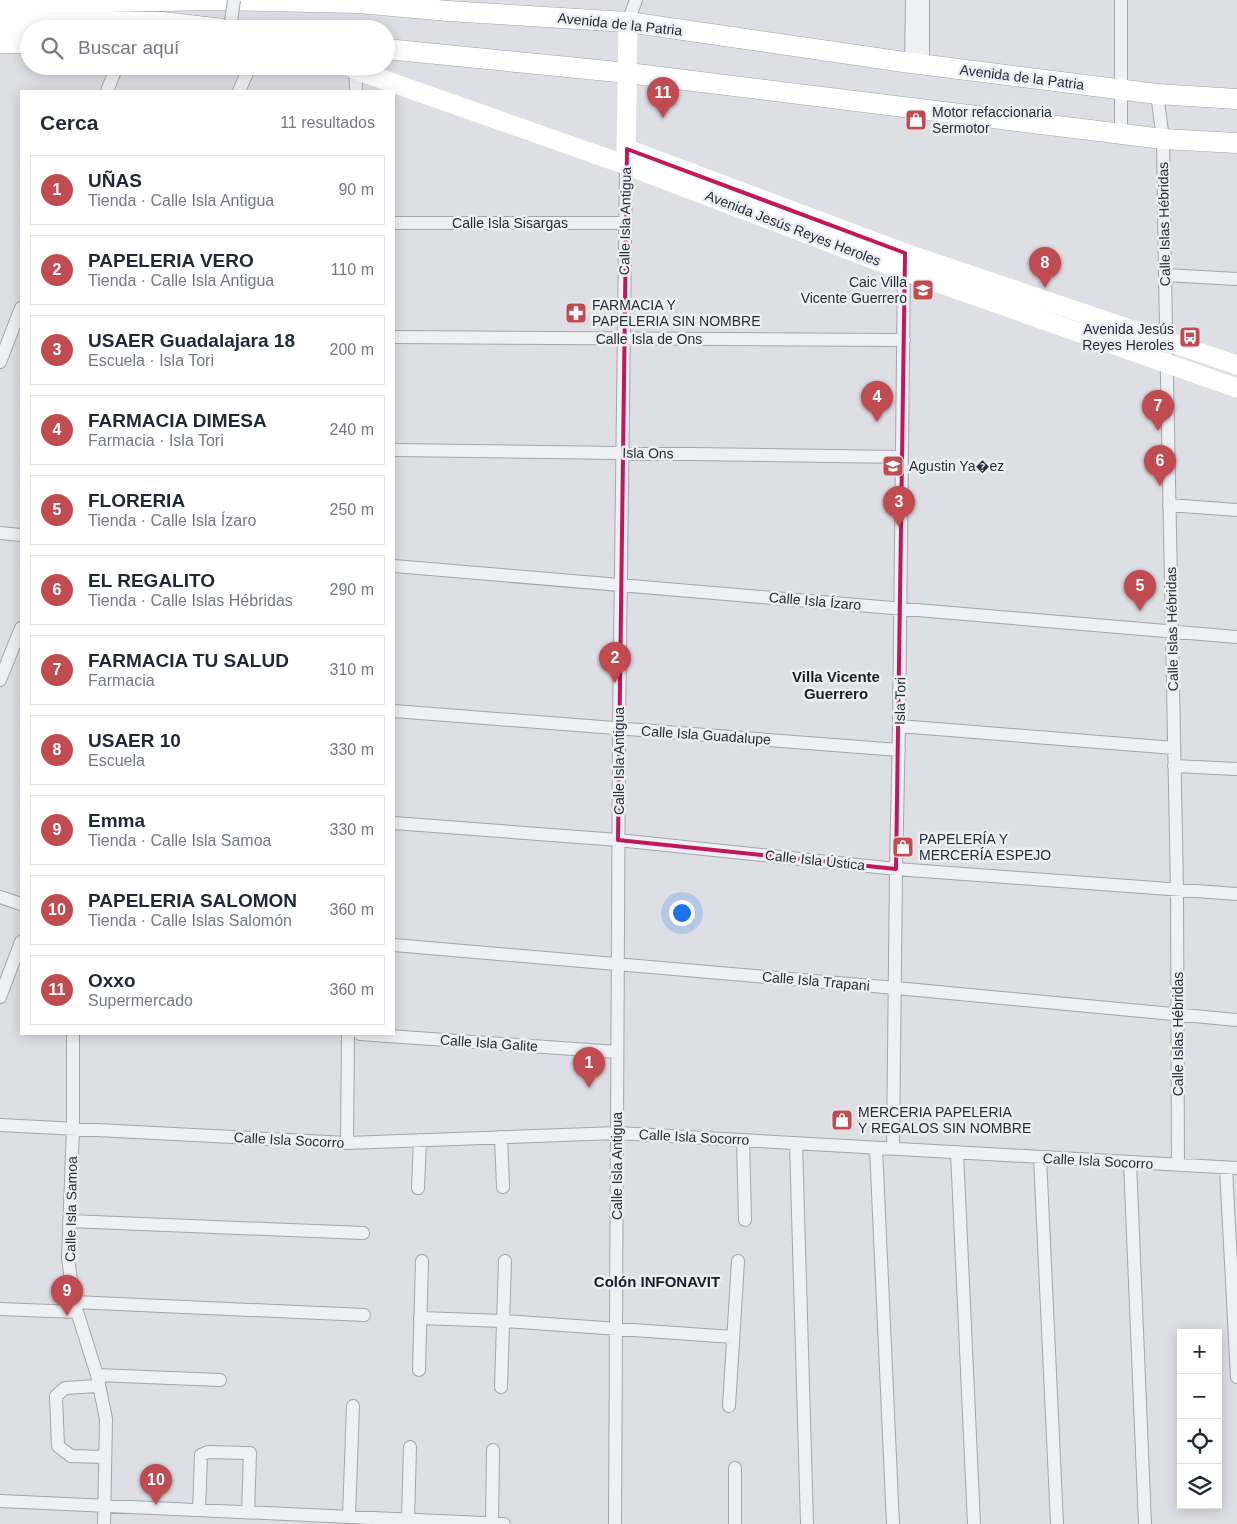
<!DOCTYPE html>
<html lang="es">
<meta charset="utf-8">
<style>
body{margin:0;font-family:Helvetica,sans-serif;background:#f2f2f3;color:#1f2937}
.controls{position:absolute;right:15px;bottom:15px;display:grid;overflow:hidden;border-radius:0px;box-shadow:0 2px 12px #0003}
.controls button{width:45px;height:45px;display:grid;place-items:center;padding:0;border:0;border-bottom:1px solid #e0e1e3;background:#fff;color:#1f2937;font:25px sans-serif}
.you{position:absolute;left:681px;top:912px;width:18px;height:18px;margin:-12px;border:4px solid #fff;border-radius:50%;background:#1a73e8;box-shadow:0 0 0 8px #1a73e833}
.badge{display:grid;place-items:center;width:32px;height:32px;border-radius:50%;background:#c04c52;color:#fff;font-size:16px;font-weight:700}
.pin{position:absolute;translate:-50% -41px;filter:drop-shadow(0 1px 2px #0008)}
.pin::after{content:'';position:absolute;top:26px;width:18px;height:15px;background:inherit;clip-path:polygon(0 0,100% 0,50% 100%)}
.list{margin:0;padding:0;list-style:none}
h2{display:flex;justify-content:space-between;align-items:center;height:65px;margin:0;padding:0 20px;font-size:21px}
h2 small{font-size:16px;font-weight:400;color:#747a83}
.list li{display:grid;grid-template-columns:32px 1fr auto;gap:15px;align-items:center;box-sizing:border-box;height:70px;margin:0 10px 10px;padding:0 10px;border:1px solid #e0e1e3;border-radius:0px}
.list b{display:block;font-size:19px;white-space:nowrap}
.list p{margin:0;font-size:16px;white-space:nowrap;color:#747a83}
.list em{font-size:16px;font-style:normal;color:#747a83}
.icon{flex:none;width:28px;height:28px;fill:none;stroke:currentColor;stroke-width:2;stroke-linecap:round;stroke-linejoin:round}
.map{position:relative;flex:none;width:1237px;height:1524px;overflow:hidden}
.search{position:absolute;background:#fff;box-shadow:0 2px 12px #0003;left:20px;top:20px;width:375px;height:55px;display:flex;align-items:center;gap:12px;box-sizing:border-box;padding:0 18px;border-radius:28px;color:#747a83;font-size:19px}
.panel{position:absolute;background:#fff;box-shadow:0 2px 12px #0003;left:20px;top:90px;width:375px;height:945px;border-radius:0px}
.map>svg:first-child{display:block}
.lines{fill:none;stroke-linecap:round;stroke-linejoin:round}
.street-casing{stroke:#a3a6ae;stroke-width:14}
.primary-casing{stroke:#9da3b0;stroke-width:21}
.street{stroke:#eff0f4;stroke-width:12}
.secondary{stroke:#fff;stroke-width:19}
.primary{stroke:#fff;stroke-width:20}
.street-bridge-casing{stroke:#a3a6ae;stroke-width:14;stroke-linecap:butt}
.street-bridge{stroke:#eff0f4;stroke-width:12}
.marked{fill:none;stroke:#c2185b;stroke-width:4;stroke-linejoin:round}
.labels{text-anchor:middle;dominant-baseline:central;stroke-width:5;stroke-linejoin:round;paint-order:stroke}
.street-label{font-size:14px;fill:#282d3a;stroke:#eceef3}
.poi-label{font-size:14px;fill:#282d3a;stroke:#eceef3;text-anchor:start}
.neighbourhood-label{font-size:15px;font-weight:bold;fill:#1a1e2b;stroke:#eceef3}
</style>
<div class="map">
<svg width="1237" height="1524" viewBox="0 0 1237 1524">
<rect width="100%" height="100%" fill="#dddfe5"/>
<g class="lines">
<g class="street-casing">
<path id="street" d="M628,22L636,0
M911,63L912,0
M923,64V0
M355,66L356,91
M107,91L117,66
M239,91L250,66
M1157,94L1163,139L1165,275L1177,890L1178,1165
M1121,133V0
M394,223H625
M1165,275L1237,279
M394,337L904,340
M0,362L21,308
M394,450L902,457
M1169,505L1237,510
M0,533L21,535
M394,566L1237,637
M0,680L21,628
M394,711L899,750
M899,726L1174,748
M1174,766L1237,769
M394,823L618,840L896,869L1237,894
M0,897L21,904
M394,945L896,988L1237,1020
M0,997L21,942
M73,1034V1129L68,1258L74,1302L97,1375L106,1419L104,1524
M360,1034L617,1052
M0,1125L347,1143L617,1133L1237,1168
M501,1137L503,1187
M743,1140L745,1220
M347,1143L348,1034
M796,1143L807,1524
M876,1148L893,1524
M893,1149L896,869L899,726L904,264
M957,1152L974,1524
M1040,1157L1057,1524
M1130,1162L1145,1524
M1226,1168L1237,1377
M418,1188L420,1140
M69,1221L363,1233
M74,1302L364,1315
M0,1309L77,1312
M420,1318L503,1321L733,1337
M419,1370L422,1261
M97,1375L220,1380
M98,1386L65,1388L56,1396L58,1446L71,1456L104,1457
M501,1387L505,1261
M729,1406L738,1261
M0,1501L504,1524
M199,1510L201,1455L208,1452L245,1453H250L248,1512
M349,1517L353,1406
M408,1519L410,1447
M492,1523L493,1450
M615,1524L619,728L626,165
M735,1524V1468"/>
</g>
<g class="primary-casing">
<path id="primary" d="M0,7L55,3L215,0L359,3L448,11L628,22L911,63L1157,94L1237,99
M2,25L82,22H162L223,29
M0,43H29
M386,49L628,73L1163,139L1237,143"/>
</g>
<use href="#street" class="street"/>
<path class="secondary" d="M350,66L356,70L626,165L904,271L1237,388
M627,149L905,253L1237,365
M626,161L628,22"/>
<use href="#primary" class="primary"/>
<g class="street-bridge-casing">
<path id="street-bridge" d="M230,29L234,0"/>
</g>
<use href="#street-bridge" class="street-bridge"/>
</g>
<path class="marked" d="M627,149L905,253L896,869L618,840Z"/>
<defs>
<g id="shop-square" transform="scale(1.125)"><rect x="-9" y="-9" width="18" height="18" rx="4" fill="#c04c52" stroke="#eceef3"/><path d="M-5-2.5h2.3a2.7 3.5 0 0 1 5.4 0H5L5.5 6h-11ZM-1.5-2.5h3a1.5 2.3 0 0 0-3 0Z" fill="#fff"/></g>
<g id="school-square" transform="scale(1.125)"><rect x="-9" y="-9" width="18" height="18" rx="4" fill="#c04c52" stroke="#eceef3"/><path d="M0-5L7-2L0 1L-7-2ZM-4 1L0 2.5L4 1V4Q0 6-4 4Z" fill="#fff"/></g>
<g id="pharmacy-square" transform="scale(1.125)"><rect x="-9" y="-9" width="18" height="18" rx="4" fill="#c04c52" stroke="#eceef3"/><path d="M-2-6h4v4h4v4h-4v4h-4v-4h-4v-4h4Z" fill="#fff"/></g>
<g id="bus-square" transform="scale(1.125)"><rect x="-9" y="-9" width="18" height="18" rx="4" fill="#c04c52" stroke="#eceef3"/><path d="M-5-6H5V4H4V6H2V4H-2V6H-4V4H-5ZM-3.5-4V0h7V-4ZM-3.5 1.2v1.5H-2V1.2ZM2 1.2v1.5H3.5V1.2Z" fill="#fff"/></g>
</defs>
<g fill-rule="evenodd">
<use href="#shop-square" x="916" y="120"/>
<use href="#school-square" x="923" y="290"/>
<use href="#pharmacy-square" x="576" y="313"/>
<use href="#bus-square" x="1190" y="337"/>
<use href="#school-square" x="893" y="466"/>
<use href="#shop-square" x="903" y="847"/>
<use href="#shop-square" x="842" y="1120"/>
</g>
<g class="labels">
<g class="street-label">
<text transform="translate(620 24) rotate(6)">Avenida de la Patria</text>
<text transform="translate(1022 77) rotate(7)">Avenida de la Patria</text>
<text transform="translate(625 221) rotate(-89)">Calle Isla Antigua</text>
<text x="510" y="223">Calle Isla Sisargas</text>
<text transform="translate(1164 224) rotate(-91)">Calle Islas Hébridas</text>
<text transform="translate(793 228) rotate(21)">Avenida Jesús Reyes Heroles</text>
<text x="649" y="339">Calle Isla de Ons</text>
<text transform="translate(648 453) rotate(1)">Isla Ons</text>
<text transform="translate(815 601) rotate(5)">Calle Isla Ízaro</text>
<text transform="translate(1172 629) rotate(-91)">Calle Islas Hébridas</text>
<text transform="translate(900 701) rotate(-89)">Isla Tori</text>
<text transform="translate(706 735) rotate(4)">Calle Isla Guadalupe</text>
<text transform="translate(619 761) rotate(-90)">Calle Isla Antigua</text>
<text transform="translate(815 860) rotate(6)">Calle Isla Ústica</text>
<text transform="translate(816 981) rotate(5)">Calle Isla Trapani</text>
<text transform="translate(1178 1034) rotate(-90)">Calle Islas Hébridas</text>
<text transform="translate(489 1043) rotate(4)">Calle Isla Galite</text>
<text transform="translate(694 1137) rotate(3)">Calle Isla Socorro</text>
<text transform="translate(289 1140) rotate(3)">Calle Isla Socorro</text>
<text transform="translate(1098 1161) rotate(3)">Calle Isla Socorro</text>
<text transform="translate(617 1166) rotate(-90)">Calle Isla Antigua</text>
<text transform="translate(71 1209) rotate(-89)">Calle Isla Samoa</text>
</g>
<g class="poi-label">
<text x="932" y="112">Motor refaccionaria<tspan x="932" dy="16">Sermotor</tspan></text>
<text x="907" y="282" text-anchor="end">Caic Villa<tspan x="907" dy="16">Vicente Guerrero</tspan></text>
<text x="592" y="305">FARMACIA Y<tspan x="592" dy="16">PAPELERIA SIN NOMBRE</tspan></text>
<text x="1174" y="329" text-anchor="end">Avenida Jesús<tspan x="1174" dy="16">Reyes Heroles</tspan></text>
<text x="909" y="466">Agustin Ya�ez</text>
<text x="919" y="839">PAPELERÍA Y<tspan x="919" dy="16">MERCERÍA ESPEJO</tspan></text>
<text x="858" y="1112">MERCERIA PAPELERIA<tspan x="858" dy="16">Y REGALOS SIN NOMBRE</tspan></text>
</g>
<g class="neighbourhood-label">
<text x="836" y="676">Villa Vicente<tspan x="836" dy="17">Guerrero</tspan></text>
<text x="657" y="1281">Colón INFONAVIT</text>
</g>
</g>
</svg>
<div class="controls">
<button>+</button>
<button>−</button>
<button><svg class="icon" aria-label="locate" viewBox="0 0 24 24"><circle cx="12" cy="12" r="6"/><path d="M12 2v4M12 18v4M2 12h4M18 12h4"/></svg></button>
<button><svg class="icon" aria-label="layers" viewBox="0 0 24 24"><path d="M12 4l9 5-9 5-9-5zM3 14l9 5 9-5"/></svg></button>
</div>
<div class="you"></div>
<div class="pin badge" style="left:589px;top:1088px">1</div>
<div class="pin badge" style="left:615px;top:683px">2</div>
<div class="pin badge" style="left:899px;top:527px">3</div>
<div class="pin badge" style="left:877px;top:422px">4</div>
<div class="pin badge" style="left:1140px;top:611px">5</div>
<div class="pin badge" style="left:1160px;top:486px">6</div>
<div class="pin badge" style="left:1158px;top:431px">7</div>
<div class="pin badge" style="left:1045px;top:288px">8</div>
<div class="pin badge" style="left:67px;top:1316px">9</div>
<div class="pin badge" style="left:156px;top:1505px">10</div>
<div class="pin badge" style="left:663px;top:118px">11</div>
<div class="search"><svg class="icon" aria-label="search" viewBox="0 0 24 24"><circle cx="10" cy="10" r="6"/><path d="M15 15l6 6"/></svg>Buscar aquí</div>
<section class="panel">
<h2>Cerca<small>11 resultados</small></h2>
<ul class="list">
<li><span class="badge">1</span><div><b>UÑAS</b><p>Tienda · Calle Isla Antigua</p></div><em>90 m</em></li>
<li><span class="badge">2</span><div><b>PAPELERIA VERO</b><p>Tienda · Calle Isla Antigua</p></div><em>110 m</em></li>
<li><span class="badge">3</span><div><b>USAER Guadalajara 18</b><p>Escuela · Isla Tori</p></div><em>200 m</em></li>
<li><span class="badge">4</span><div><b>FARMACIA DIMESA</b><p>Farmacia · Isla Tori</p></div><em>240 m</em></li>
<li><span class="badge">5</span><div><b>FLORERIA</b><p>Tienda · Calle Isla Ízaro</p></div><em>250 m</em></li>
<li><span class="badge">6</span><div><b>EL REGALITO</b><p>Tienda · Calle Islas Hébridas</p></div><em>290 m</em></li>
<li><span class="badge">7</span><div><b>FARMACIA TU SALUD</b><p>Farmacia</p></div><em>310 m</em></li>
<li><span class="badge">8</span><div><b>USAER 10</b><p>Escuela</p></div><em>330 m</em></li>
<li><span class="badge">9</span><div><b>Emma</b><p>Tienda · Calle Isla Samoa</p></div><em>330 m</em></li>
<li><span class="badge">10</span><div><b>PAPELERIA SALOMON</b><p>Tienda · Calle Islas Salomón</p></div><em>360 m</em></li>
<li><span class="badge">11</span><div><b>Oxxo</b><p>Supermercado</p></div><em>360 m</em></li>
</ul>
</section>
</div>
